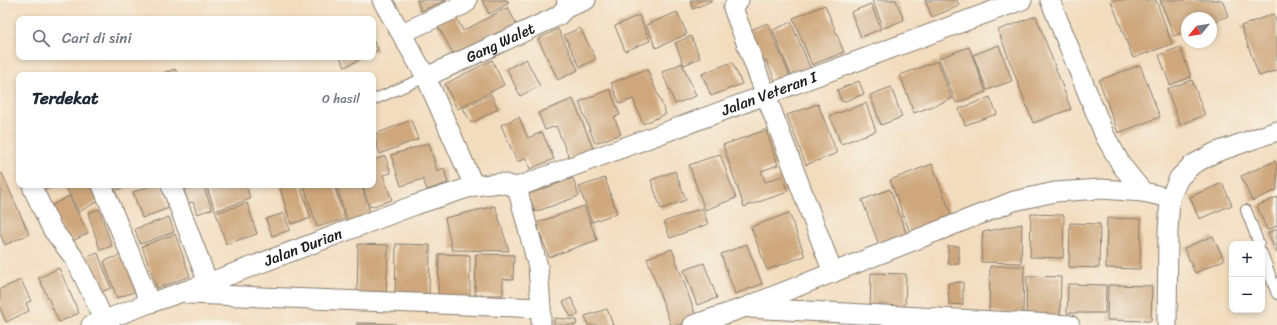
<!DOCTYPE html>
<html lang="id">
<meta charset="utf-8">
<style>
body{margin:0;font-family:Sriracha,sans-serif;background:#f2f2f3;color:#1f2937}
.controls{position:absolute;right:12px;bottom:12px;display:grid;overflow:hidden;border-radius:8px;box-shadow:0 2px 6px #0003}
.controls button{width:36px;height:36px;display:grid;place-items:center;padding:0;border:0;border-bottom:1px solid #e0e1e3;background:#fff;color:#1f2937;font:20px sans-serif}
.compass{position:absolute;left:1181px;top:12px;width:36px;height:36px;border-radius:50%;background:#fff;box-shadow:0 2px 6px #0003;rotate:240deg}
.list{margin:0;padding:0;list-style:none}
h2{display:flex;justify-content:space-between;align-items:center;height:52px;margin:0;padding:0 16px;font-size:17px}
h2 small{font-size:13px;font-weight:400;color:#747a83}
.icon{flex:none;width:22px;height:22px;fill:none;stroke:currentColor;stroke-width:2;stroke-linecap:round;stroke-linejoin:round}
.map{position:relative;flex:none;width:1277px;height:325px;overflow:hidden}
.search{position:absolute;background:#fff;box-shadow:0 2px 6px #0003;left:16px;top:16px;width:360px;height:44px;display:flex;align-items:center;gap:10px;box-sizing:border-box;padding:0 14px;border-radius:8px;color:#747a83;font-size:15px}
.panel{position:absolute;background:#fff;box-shadow:0 2px 6px #0003;left:16px;top:72px;width:360px;height:116px;border-radius:8px}
.map>svg:first-child{display:block}
.building{fill:#cea77d}
.lines{fill:none;stroke-linecap:round;stroke-linejoin:round}
.lane-casing{stroke:#877c6d;stroke-width:12}
.street-casing{stroke:#877c6d;stroke-width:21}
.lane{stroke:#fff;stroke-width:10}
.street{stroke:#fff;stroke-width:19}
.labels{text-anchor:middle;dominant-baseline:central;stroke-width:3.5;stroke-linejoin:round;paint-order:stroke}
.street-label{font-size:15px;fill:#1c1c1c;stroke:#f7f3e8}
</style>
<div class="map">
<svg width="1277" height="325" viewBox="0 0 1277 325">
<rect width="100%" height="100%" fill="#f7f3e8"/>
<filter id="ink" filterUnits="userSpaceOnUse"><feTurbulence type="fractalNoise" baseFrequency=".025" numOctaves="2"/><feDisplacementMap in="SourceGraphic" scale="8" xChannelSelector="R" yChannelSelector="G"/><feConvolveMatrix kernelMatrix="1 2 1 2 8 2 1 2 1" color-interpolation-filters="sRGB"/></filter>
<filter id="wash" filterUnits="userSpaceOnUse"><feTurbulence type="fractalNoise" baseFrequency=".012" numOctaves="4" result="noise"/><feDisplacementMap in="SourceGraphic" scale="16" xChannelSelector="R" yChannelSelector="G"/><feGaussianBlur stdDeviation="0.9" result="paint"/><feColorMatrix in="noise" values="0 0 0 0 0 0 0 0 0 0 0 0 0 0 0 0 0 1.4 0 .05"/><feComposite in="paint" operator="in"/></filter>
<g filter="url(#wash)">
<rect width="100%" height="100%" fill="#f2dcbe"/>
<g id="blocks">
<path class="building" d="M417,0H447L421,11Z
M482,0H507L509,3L489,14Z
M690,0H713L693,9Z
M872,0H896L904,20L884,28Z
M925,0H957L959,6L932,17Z
M1114,0H1156L1172,44L1133,58L1111,1Z
M1160,0H1222L1228,16L1211,23V18H1187V31L1174,36Z
M871,4L881,29L861,37L851,12Z
M825,5L844,52L812,65L793,18Z
M508,7L517,26L455,57L436,23L454,13L463,31Z
M677,12L687,34L656,48L646,25Z
M1273,14L1277,24V70L1259,76L1241,26Z
M639,15L650,41L625,51L615,26Z
M1036,16L1071,109L1033,123L998,30Z
M791,22L812,72L793,80L773,30Z
M768,23L791,79L777,85L766,60L758,64L745,32Z
M580,28L596,59L580,67L564,35Z
M558,29L578,70L558,80L538,39Z
M691,36L700,58L684,65L675,43Z
M373,40L378,50L373,53Z
M999,45L1012,81L987,90L973,55Z
M969,47L986,92L956,103L939,58Z
M1180,47L1191,77L1170,85L1159,55Z
M340,57H364L345,67Z
M526,59L540,86L520,96L507,69Z
M492,60L504,85L457,109L445,84Z
M938,61L952,99L914,113L900,75Z
M732,62L742,84L711,96L702,74Z
M682,63L696,96L675,104L662,72Z
M1140,65L1160,117L1118,133L1099,80Z
M175,69L178,75H158Z
M647,69L666,114L643,124L633,99L620,104L611,83Z
M1192,80L1205,115L1180,125L1167,89Z
M859,81L864,94L842,102L837,90Z
M891,87L902,117L881,125L870,95Z
M610,89L620,115L614,117L621,134L595,143L579,102Z
M491,94L498,109L471,123L463,108Z
M990,97L997,114L965,125L959,109Z
M573,99L595,153L571,162L556,126L545,130L538,113Z
M866,103L876,131L841,144L830,116Z
M818,104L837,153L806,165L787,115Z
M519,117L528,138L542,132L554,159L530,169L526,158L517,162L501,125Z
M411,120L418,139L380,154L373,135Z
M766,130L778,165L761,171L765,182L782,176L788,192L744,207L723,145Z
M429,143L437,171L444,168L448,183L427,190L423,179L401,186L391,155Z
M720,154L736,198L705,210L689,165Z
M385,156L391,173L383,175L392,200L370,207L362,185H373V160Z
M1275,161L1277,166V190L1252,201L1241,176Z
M932,164L953,219L911,235L890,180Z
M675,171L686,200L661,209L651,180Z
M2,173L29,234L5,245L0,234V174Z
M573,178L579,196L535,212L529,194Z
M605,178L617,213L592,222L579,187Z
M1222,183L1232,205L1199,219L1190,197Z
M38,185H56L42,192Z
M67,185H91L100,200L79,212L65,186Z
M112,185H131L114,191Z
M154,185H161L169,208L142,218L133,192Z
M199,185H203L212,209L197,214L193,202L188,203L184,190Z
M217,185H246L250,199L215,211L207,188Z
M279,185H300L311,218L291,224Z
M308,185H334L345,219L317,227L304,186Z
M336,185H361L371,216L348,223Z
M890,189L907,235L879,245L862,200Z
M69,196L88,233L69,243L49,207Z
M1277,197V226L1267,230L1257,206Z
M247,203L257,234L226,244L216,213Z
M495,206L509,251L452,250L445,218Z
M584,206L597,240L549,257L536,223Z
M702,208L708,224L670,238L664,222Z
M99,209L112,246L100,250L88,213Z
M284,213L290,230L272,236L266,219Z
M789,213L805,256L767,270L751,227Z
M1031,214L1064,215L1063,258L1030,257Z
M169,217L174,232L140,244L135,229Z
M1107,218L1141,219L1140,269L1106,268Z
M1070,223L1100,224L1099,268L1069,267Z
M1022,224L1021,263L981,262L983,232Z
M1277,229V253L1268,233Z
M175,234L190,276L157,288L142,246Z
M1213,236L1224,260L1195,273L1184,248Z
M358,244L388,245L386,298L357,297Z
M396,244L430,245L429,301L395,300Z
M747,244L762,284L735,294L721,254Z
M948,246H959V264H948Z
M672,249L697,319L679,325H671L647,258Z
M98,253L111,288L96,294L81,259Z
M124,254L137,291L117,298L104,261Z
M439,254L470,255V297L438,296Z
M476,254L514,255L513,280L503,279V295H475Z
M704,263L717,298L697,305L684,270Z
M990,266H1024L1023,313L989,312Z
M59,268L79,313L59,322L39,278Z
M871,273L906,274L905,311L870,310Z
M1027,276L1061,277L1060,316L1026,315Z
M21,280L31,301L26,303L29,311L6,322L0,308V289Z
M963,282V305L949,304L948,283Z
M1068,284L1106,285L1105,313H1067Z
M1108,285L1152,286L1151,321L1107,320Z
M571,298L579,314L571,317L563,302Z
M607,309L613,325H588L585,316Z
M554,318L577,320L576,325H554Z
M357,323L396,324V325H357Z"/>
</g>
</g>
<g filter="url(#ink)">
<use href="#blocks" fill-opacity="0" stroke="#877c6d" stroke-width="1"/>
<g class="lines">
<g class="lane-casing">
<path id="lane" d="M373,100L426,77
M1246,210L1259,244
M1262,253L1277,294"/>
</g>
<g class="street-casing">
<g id="street">
<path d="M382,0L426,77L474,186"/>
<path d="M739,0L733,8L833,273"/>
<path d="M1050,0L1105,136L1122,166L1143,192"/>
<path d="M566,8L586,0"/>
<path d="M402,33L463,5L466,3L467,0"/>
<path id="s1" d="M426,77L558,16L566,8L567,0"/>
<path d="M102,185L150,303"/>
<path d="M171,185L208,283"/>
<path id="s2" d="M517,187L1022,0"/>
<path d="M517,187L538,267L541,308V325"/>
<path d="M33,189L52,229L75,259L95,300L103,320"/>
<path d="M189,294L541,308"/>
<path d="M750,308L1070,325"/>
<path id="s3" d="M91,325L150,303L208,283L415,205L474,186L500,183L517,187"/>
<path d="M693,325L743,308L1014,201L1055,192L1101,189L1143,192L1170,198"/>
<path d="M1167,325L1168,231L1170,198L1179,178L1192,165L1214,153L1277,131"/>
</g>
</g>
<use href="#lane" class="lane"/>
<use href="#street" class="street"/>
</g>
</g>
<g class="labels">
<g class="street-label">
<text stroke="none"><textPath href="#s1" startOffset="82">Gang Walet</textPath></text>
<text stroke="none"><textPath href="#s2" startOffset="269">Jalan Veteran I</textPath></text>
<text stroke="none"><textPath href="#s3" startOffset="226">Jalan Durian</textPath></text>
</g>
</g>
</svg>
<div class="controls">
<button>+</button>
<button>−</button>
</div>
<svg class="compass" viewBox="-18 -18 36 36"><path d="M0-13l5 13h-10z" fill="#e53935"/><path d="M0 13l5-13h-10z" fill="#747a83"/></svg>
<div class="search"><svg class="icon" aria-label="search" viewBox="0 0 24 24"><circle cx="10" cy="10" r="6"/><path d="M15 15l6 6"/></svg>Cari di sini</div>
<section class="panel">
<h2>Terdekat<small>0 hasil</small></h2>
<ul class="list">
</ul>
</section>
</div>
